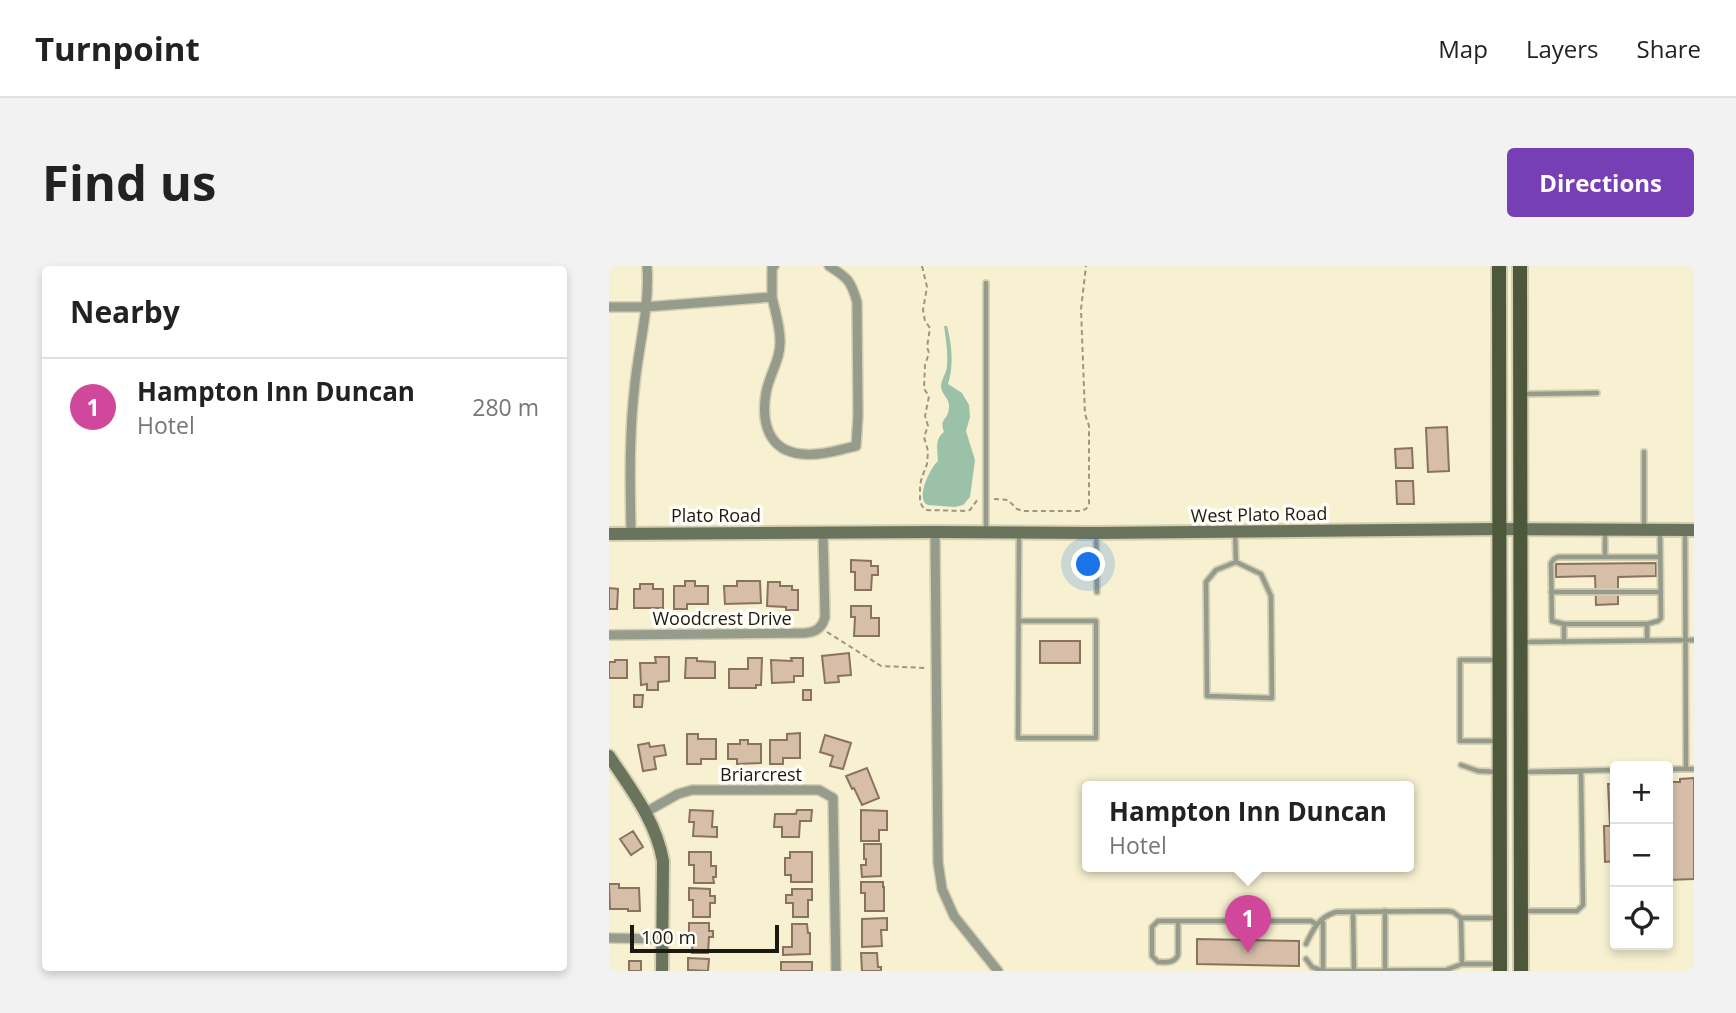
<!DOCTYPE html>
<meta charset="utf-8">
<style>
body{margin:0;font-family:"Open Sans",sans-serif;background:#f2f2f2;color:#222}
.controls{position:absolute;right:21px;bottom:21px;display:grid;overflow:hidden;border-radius:7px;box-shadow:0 4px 10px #0003}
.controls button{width:63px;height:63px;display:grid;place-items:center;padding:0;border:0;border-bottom:2px solid #e0e0e0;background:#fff;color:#222;font:35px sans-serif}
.scale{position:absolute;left:21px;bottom:18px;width:149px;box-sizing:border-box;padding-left:7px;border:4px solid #1c190e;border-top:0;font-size:19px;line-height:24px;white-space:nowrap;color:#1c190e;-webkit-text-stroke:5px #fefdf7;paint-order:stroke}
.you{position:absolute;left:480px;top:299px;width:24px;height:24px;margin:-18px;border:5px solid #fff;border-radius:50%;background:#1a73e8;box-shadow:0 0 0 10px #1a73e833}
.badge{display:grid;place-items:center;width:46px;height:46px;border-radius:50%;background:#773fb5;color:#fff;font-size:23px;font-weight:700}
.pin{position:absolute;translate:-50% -58px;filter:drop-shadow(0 2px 4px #0008)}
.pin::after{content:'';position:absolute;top:37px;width:24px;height:21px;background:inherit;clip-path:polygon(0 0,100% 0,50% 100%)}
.popup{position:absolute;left:473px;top:515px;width:332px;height:91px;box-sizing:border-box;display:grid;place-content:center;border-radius:7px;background:#fff;filter:drop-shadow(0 2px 5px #0005);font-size:23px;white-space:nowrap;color:#767676}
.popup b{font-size:26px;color:#222}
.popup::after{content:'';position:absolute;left:50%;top:100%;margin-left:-14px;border:14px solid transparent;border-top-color:#fff}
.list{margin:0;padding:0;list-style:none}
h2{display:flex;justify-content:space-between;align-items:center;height:91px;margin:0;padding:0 28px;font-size:30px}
h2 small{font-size:23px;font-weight:400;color:#767676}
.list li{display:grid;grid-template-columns:46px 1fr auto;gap:21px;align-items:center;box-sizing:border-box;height:98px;padding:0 28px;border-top:2px solid #e0e0e0}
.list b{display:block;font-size:26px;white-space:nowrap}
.list p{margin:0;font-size:23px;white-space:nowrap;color:#767676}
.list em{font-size:23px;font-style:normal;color:#767676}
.icon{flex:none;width:38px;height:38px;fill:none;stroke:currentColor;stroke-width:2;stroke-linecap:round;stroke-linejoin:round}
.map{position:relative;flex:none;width:1085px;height:705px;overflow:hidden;border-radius:7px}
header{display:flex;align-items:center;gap:42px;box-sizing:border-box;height:98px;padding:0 35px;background:#fff;border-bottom:2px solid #e0e0e0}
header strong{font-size:33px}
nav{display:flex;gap:38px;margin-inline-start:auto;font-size:24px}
.intro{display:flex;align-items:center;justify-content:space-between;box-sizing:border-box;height:168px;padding:0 42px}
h1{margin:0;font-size:49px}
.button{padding:18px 32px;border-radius:7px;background:#773fb5;color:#fff;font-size:24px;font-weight:700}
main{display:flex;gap:42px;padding:0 42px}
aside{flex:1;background:#fff;border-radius:7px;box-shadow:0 4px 10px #0003}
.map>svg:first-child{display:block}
.water{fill:#9cc1a9}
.building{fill:#d6bea8;stroke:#89735e;stroke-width:2}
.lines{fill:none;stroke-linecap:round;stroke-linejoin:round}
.lane-casing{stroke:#d4ceb2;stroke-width:8}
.street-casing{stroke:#d4ceb2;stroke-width:12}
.secondary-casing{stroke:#d4ceb2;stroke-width:16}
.primary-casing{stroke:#d4ceb2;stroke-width:18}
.path{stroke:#9c9680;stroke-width:2;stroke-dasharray:5 3.5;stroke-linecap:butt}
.lane{stroke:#959c8c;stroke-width:4.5}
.street{stroke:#959c8c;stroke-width:9}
.secondary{stroke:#6a745d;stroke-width:12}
.primary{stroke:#4c573c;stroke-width:14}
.labels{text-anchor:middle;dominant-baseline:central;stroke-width:7;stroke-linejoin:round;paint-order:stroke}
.street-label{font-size:18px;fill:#1c190e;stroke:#fefdf7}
</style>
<header>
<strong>Turnpoint</strong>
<nav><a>Map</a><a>Layers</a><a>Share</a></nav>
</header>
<div class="intro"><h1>Find us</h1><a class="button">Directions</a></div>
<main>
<aside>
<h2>Nearby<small></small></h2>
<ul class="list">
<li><span class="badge" style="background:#d1479c">1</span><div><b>Hampton Inn Duncan</b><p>Hotel</p></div><em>280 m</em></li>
</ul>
</aside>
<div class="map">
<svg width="1085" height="705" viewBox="0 0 1085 705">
<rect width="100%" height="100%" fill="#f7f0d1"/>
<path class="water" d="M335,60H338C343,79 345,100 339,118L353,127L360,139L361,151L357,165L366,194L361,231L354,239L346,241L319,239C317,238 315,237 315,235C310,225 322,201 329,195C329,185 325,173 335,166C330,151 339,156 340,141C341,133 333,129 332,121C332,113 338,107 338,99C339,86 337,74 335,60Z"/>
<path class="building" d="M838,161L840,205L819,206L817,162Z
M803,182L804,202H787L786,183Z
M787,215H804L805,238H788Z
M242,294L262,295V300H269V309H263L262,324H246V306H242Z
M1047,297V310L1009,311V338L987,339L986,310L947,311V298Z
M76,315H86V320H99V338H78V343H65V320H76Z
M128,315H151L152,337L116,338L115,320H128Z
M159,316H171V320H183V324H189V344H177V341L158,340Z
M31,318H44V323H54V342H25V323H31Z
M0,322L9,323L8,343H0Z
M242,340H262V352H270V370H245L246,351H242Z
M431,375H471V397H431Z
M240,387L242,409L229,410L230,416L216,417L213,390Z
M46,391H60V415L49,416V424H38V418L32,419L31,397H47Z
M77,392H88V395L106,396V412H76Z
M139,392H153L152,419H147V422H120V403H139Z
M182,392H194V410H185V416L163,417L162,394L183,395Z
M6,394H18V412H0V396H6Z
M194,424H202V434H194Z
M25,429H34L33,441H25Z
M191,467V492H174V498H161V474H178V468Z
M78,468H89V473H107V493H92V498H78Z
M216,469L242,477L234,503L221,500L224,490L211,486Z
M131,474H139V478H152V497L128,498V493H119V478H131Z
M40,477L41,481L55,479L57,489L45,491L47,503L34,505L29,479Z
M258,502L270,532L253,539L245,522L243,523L237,510Z
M1085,512V613L1059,614V516H1071V513Z
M999,518H1006V595L996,596L995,560H1001Z
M81,544L104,545L103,561H108V571L84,570L85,556H80Z
M188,544H203L202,555H191L190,571H173V561H165L166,548H187Z
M252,544L278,545V564H270V575H252Z
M24,565L34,581L22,589L11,573Z
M255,578H272V610L253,611L252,599H257V593H255Z
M80,586H102V600H107V611H104L105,617H85V599H80Z
M181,586H203V616H182V609H176V592H181Z
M252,616H274V621H275V645H256V627H252Z
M0,618H10V622H30L31,645H19V643H1Z
M80,622L101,623V630H106V637H101V651H84V634H80Z
M183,623H203V634H199V651H184V637H177V629H183Z
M278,652V664H272L273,680L253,681V653Z
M80,657H100V665H104V671H100L99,687H83L84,668H80Z
M183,658H198L199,667H201V688L174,689V681H183Z
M588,673L690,675V700L588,698Z
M252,687H268L269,701H272V705H253Z
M79,692L100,693L99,705L79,704Z
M20,695H32V705H20Z
M172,696H203V705H172Z"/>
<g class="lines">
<g class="lane-casing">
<path id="lane" d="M912,128L988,127
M1035,186V263
M377,265V17
M996,265V291
M1051,265L1052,352L1049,355L1038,358H955L943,355L942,297L945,293L949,291H1051
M1076,265L1077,503
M626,266L627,296L652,308L662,330L663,432L598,430L597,316L607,304L627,296
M487,267L488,326
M410,268L409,472H487V355H410
M942,326H1051
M955,358V376
M1038,358V374
M913,376L1085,374
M888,475H851V394H890
M852,499L869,505L889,506
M1059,503H1085
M913,506L1006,504
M776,645V704
M916,645H968L974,639L972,505
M744,646L745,704
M852,652L853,698
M712,654L714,657V705
M569,655V689C565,698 557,696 549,696L543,690V661L549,655H702L707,658
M697,678C704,663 710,651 727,646L838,645L844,646L852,652H890
M697,693L703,701L714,705L837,704L853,698H890"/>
</g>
<g class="street-casing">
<path id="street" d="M163,31C166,45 171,60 171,74C172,93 160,109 157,127C152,156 159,185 193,188C211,190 229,184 247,180L249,150L248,36C242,15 239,12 220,0
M0,41H36L163,31V1L165,0
M326,266L329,596L333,623L345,650L389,705
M22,267C21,217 20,167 26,117C30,79 41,39 38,0
M0,369L196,367C207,366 213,362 216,351L214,266
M37,546L69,528L83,524H210L224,532L227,705
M0,672L53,673"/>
</g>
<g class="secondary-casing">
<path id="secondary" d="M0,268L326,266L487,267L890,263L1085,264
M0,490C22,523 47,555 54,595L53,705"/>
</g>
<g class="primary-casing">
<path id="primary" d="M890,0L891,705
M911,0L912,705"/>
</g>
<path class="path" d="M313,0L318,21L314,44L316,55L321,62L318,81L320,87L316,99L315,123L320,130L316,150L319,160L315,171L319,185L318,198L313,211L311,219V235L313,240L317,244L357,245L361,244L369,233
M385,233L399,234L408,243L414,245H471L477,243L480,238V160L476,148L472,43L477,0
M218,366L272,400L317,402"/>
<use href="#lane" class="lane"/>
<use href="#street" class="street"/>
<use href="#secondary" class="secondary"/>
<use href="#primary" class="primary"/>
</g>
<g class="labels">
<g class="street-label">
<text transform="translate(650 248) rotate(-1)">West Plato Road</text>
<text x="107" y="249">Plato Road</text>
<text x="113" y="352">Woodcrest Drive</text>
<text x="152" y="508">Briarcrest</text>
</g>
</g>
</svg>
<div class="controls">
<button>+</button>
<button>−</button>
<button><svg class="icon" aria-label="locate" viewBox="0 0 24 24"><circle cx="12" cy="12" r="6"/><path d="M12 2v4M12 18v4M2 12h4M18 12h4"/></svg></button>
</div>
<div class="scale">100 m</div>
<div class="you"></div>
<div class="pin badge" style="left:639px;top:687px;background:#d1479c">1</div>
<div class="popup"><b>Hampton Inn Duncan</b>Hotel</div>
</div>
</main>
